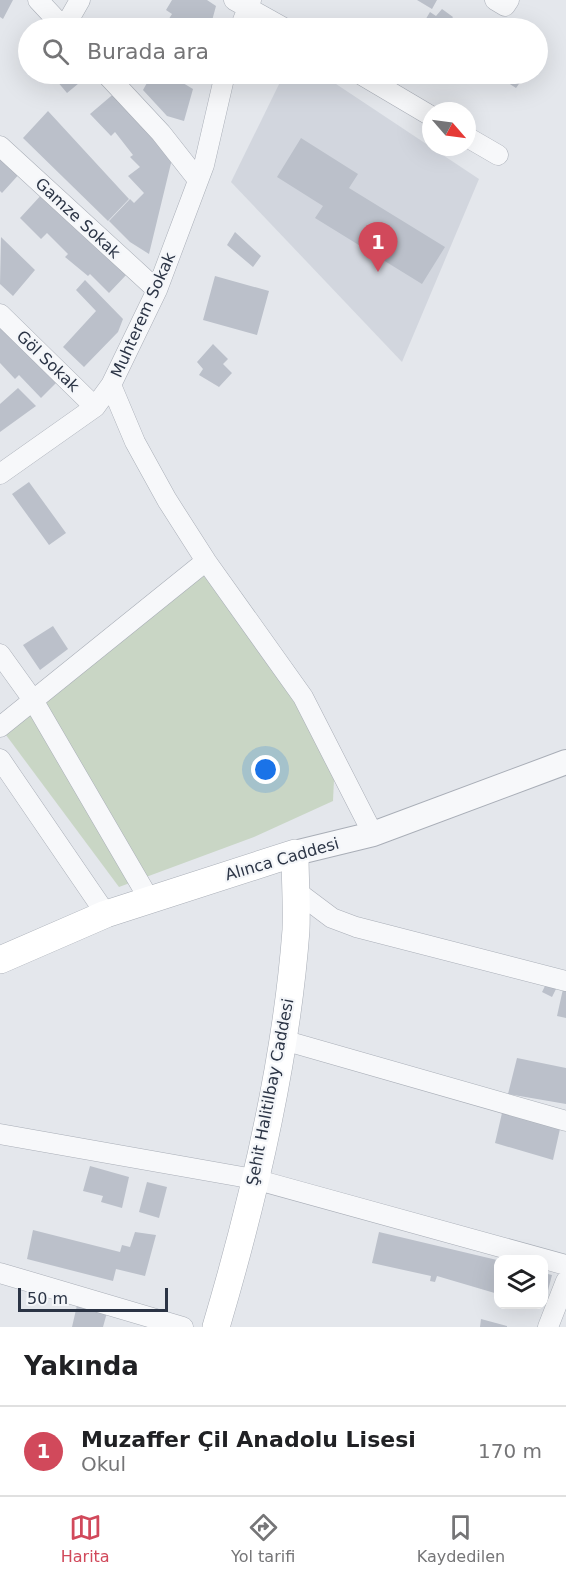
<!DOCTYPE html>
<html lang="tr">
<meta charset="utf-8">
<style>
body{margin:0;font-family:"DejaVu Sans",sans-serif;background:#f2f2f2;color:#202124}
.controls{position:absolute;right:18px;bottom:18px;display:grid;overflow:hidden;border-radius:12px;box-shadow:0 6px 24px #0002}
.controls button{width:54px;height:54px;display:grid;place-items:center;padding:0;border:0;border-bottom:2px solid #e0e0e0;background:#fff;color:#202124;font:30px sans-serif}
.compass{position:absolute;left:422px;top:102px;width:54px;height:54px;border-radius:50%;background:#fff;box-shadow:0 6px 24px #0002;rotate:118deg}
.scale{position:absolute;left:18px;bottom:15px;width:150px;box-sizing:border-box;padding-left:6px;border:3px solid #2b3445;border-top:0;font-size:16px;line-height:21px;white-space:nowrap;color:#2b3445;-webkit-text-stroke:4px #f4f6f9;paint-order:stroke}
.you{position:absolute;left:266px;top:770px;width:21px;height:21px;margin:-15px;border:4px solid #fff;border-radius:50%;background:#1a73e8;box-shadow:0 0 0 9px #1a73e833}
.badge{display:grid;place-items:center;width:39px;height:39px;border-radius:50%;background:#d1495b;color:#fff;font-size:20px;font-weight:700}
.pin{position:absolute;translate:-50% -50px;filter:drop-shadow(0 2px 3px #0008)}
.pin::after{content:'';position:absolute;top:32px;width:21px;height:18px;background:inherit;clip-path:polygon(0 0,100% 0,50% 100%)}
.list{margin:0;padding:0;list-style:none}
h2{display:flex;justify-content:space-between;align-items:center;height:78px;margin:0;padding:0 24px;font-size:26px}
h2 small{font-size:20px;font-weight:400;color:#757577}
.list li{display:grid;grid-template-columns:39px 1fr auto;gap:18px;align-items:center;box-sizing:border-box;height:90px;padding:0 24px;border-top:2px solid #e0e0e0}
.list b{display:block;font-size:22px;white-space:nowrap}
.list p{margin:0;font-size:20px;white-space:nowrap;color:#757577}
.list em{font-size:20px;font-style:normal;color:#757577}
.icon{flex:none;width:33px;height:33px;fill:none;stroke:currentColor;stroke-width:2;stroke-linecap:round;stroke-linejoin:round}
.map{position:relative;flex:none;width:566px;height:1327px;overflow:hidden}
.search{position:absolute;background:#fff;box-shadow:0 6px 24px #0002;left:18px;right:18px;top:18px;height:66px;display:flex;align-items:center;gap:15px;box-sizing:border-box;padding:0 21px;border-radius:33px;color:#757577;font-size:22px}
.sheet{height:168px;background:#fff}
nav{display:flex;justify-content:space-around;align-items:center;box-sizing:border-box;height:84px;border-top:2px solid #e0e0e0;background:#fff;font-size:16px;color:#757577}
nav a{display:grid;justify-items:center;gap:3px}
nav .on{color:#d1495b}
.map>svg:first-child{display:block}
.built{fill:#d2d6de}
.green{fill:#c9d6c5}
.building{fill:#bbc0ca}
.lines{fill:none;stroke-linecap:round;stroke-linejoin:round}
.minor-casing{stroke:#a9aeb7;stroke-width:21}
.tertiary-casing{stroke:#a9aeb7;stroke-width:26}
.secondary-casing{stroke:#a9aeb7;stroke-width:28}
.minor{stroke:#f7f8fa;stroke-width:20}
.tertiary{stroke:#f7f8fa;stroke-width:24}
.secondary{stroke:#fff;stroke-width:27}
.labels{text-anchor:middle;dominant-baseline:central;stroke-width:4.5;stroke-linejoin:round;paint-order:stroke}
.street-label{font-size:16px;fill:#2b3445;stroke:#f4f6f9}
</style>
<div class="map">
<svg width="566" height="1327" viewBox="0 0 566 1327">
<rect width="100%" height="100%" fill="#e4e7ec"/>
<path class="built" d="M284,74H321L479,179L402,362L231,182Z"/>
<path class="green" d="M204,575L335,758L333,801L254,837L119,887L3,731Z"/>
<path class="building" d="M0,0H13L3,19L0,17Z
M172,0H207L216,6L210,28H163L172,14L166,10Z
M417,0H437L432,9Z
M442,9L453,17L448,24L454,28H433L424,22L430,12L436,16Z
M51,74H90L67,93Z
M152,74L165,79L168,74L193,89L184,121L167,116L143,90Z
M495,74H526L516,88Z
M117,91L173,155L149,254L130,242L109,221L130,199L134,203L144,193L128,176L140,167L130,157L133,155L115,132L111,136L90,114Z
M48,111L129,199L108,221L23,138Z
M301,138L358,174L349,188L445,247L422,284L315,218L323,206L277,177Z
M0,150L22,171L2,193L0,191Z
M44,192L128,273L109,293L90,274L88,276L65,257L68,254L47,233L41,239L20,218Z
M235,232L261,256L253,267L227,245Z
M1,237L35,270L13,296L0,284Z
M215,276L269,291L257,335L203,320Z
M85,280L123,319L118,332L84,367L63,347L96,311L76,290Z
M0,320L60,379L41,398L19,375L15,379L0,363Z
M213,344L228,359L223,364L232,373L219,387L199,375L203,369L197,362Z
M18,388L36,406L0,432V404Z
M29,482L66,533L49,545L12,494Z
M53,626L68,649L40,670L23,645Z
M548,980L558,985L552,997L542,992Z
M565,980L566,981V1018L557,1016Z
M517,1058L566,1068V1104L508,1094Z
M502,1113L560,1129L553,1160L495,1143Z
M90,1166L129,1177L122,1208L101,1202L103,1196L83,1191Z
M147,1182L167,1187L159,1218L139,1212Z
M33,1230L120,1252L122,1245L130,1247L135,1232L156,1235L145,1276L116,1269L113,1281L27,1259Z
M379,1232L497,1260L498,1294L437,1276L435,1282L430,1281L431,1276L372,1263Z
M544,1273L552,1275L544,1306H543Z
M78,1301L108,1309L103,1327H72Z
M481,1319L507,1326V1327H480Z"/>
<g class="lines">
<g class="minor-casing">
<path id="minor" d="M38,0L64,28
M234,0L284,28
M495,0L505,6L509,0
M64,28L80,0
M240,28L251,0
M106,74L161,133L198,180
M360,74L431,116
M467,137L498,155
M0,146L157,290
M0,314L95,407
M111,385L135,442L167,500L206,561L303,697L373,834
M0,474L95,407L111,385L157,290L204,165L225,74
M0,654L33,700L149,899
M0,727L206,561
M0,759L106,914
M296,891L332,918L356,927L566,981
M283,1040L566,1121
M0,1134L254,1179L566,1265
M0,1273L183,1327
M548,1327L566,1281"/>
</g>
<g class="tertiary-casing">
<path id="tertiary" d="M295,853L373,834L566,762"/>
</g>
<g class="secondary-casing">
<path id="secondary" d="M0,960L106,914L295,853C295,878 297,905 296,930C286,1064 254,1199 216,1327"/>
</g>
<use href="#minor" class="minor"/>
<use href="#tertiary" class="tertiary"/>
<use href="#secondary" class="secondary"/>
</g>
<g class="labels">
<g class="street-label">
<text transform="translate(78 218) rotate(43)">Gamze Sokak</text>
<text transform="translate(143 315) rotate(-66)">Muhterem Sokak</text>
<text transform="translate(48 361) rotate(44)">Göl Sokak</text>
<text transform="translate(282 859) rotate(-16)">Alınca Caddesi</text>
<text transform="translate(270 1092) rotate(-79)">Şehit Halitilbay Caddesi</text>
</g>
</g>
</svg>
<div class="controls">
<button><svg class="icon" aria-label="layers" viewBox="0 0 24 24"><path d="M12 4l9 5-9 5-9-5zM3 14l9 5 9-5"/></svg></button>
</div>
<svg class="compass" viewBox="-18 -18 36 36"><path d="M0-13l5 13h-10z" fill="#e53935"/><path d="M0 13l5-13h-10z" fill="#757577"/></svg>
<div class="scale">50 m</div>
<div class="you"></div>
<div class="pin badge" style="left:378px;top:272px">1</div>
<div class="search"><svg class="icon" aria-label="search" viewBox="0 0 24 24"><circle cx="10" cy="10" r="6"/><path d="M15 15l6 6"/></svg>Burada ara</div>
</div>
<section class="sheet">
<h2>Yakında<small></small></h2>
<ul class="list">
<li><span class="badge">1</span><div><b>Muzaffer Çil Anadolu Lisesi</b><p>Okul</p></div><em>170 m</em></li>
</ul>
</section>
<nav>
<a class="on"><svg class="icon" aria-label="map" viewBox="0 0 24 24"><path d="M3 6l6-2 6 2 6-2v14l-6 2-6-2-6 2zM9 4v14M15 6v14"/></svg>Harita</a>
<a><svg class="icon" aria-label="directions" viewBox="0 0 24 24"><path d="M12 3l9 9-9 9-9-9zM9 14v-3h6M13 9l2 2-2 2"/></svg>Yol tarifi</a>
<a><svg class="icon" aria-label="saved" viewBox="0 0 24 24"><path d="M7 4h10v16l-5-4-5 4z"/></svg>Kaydedilen</a>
</nav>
